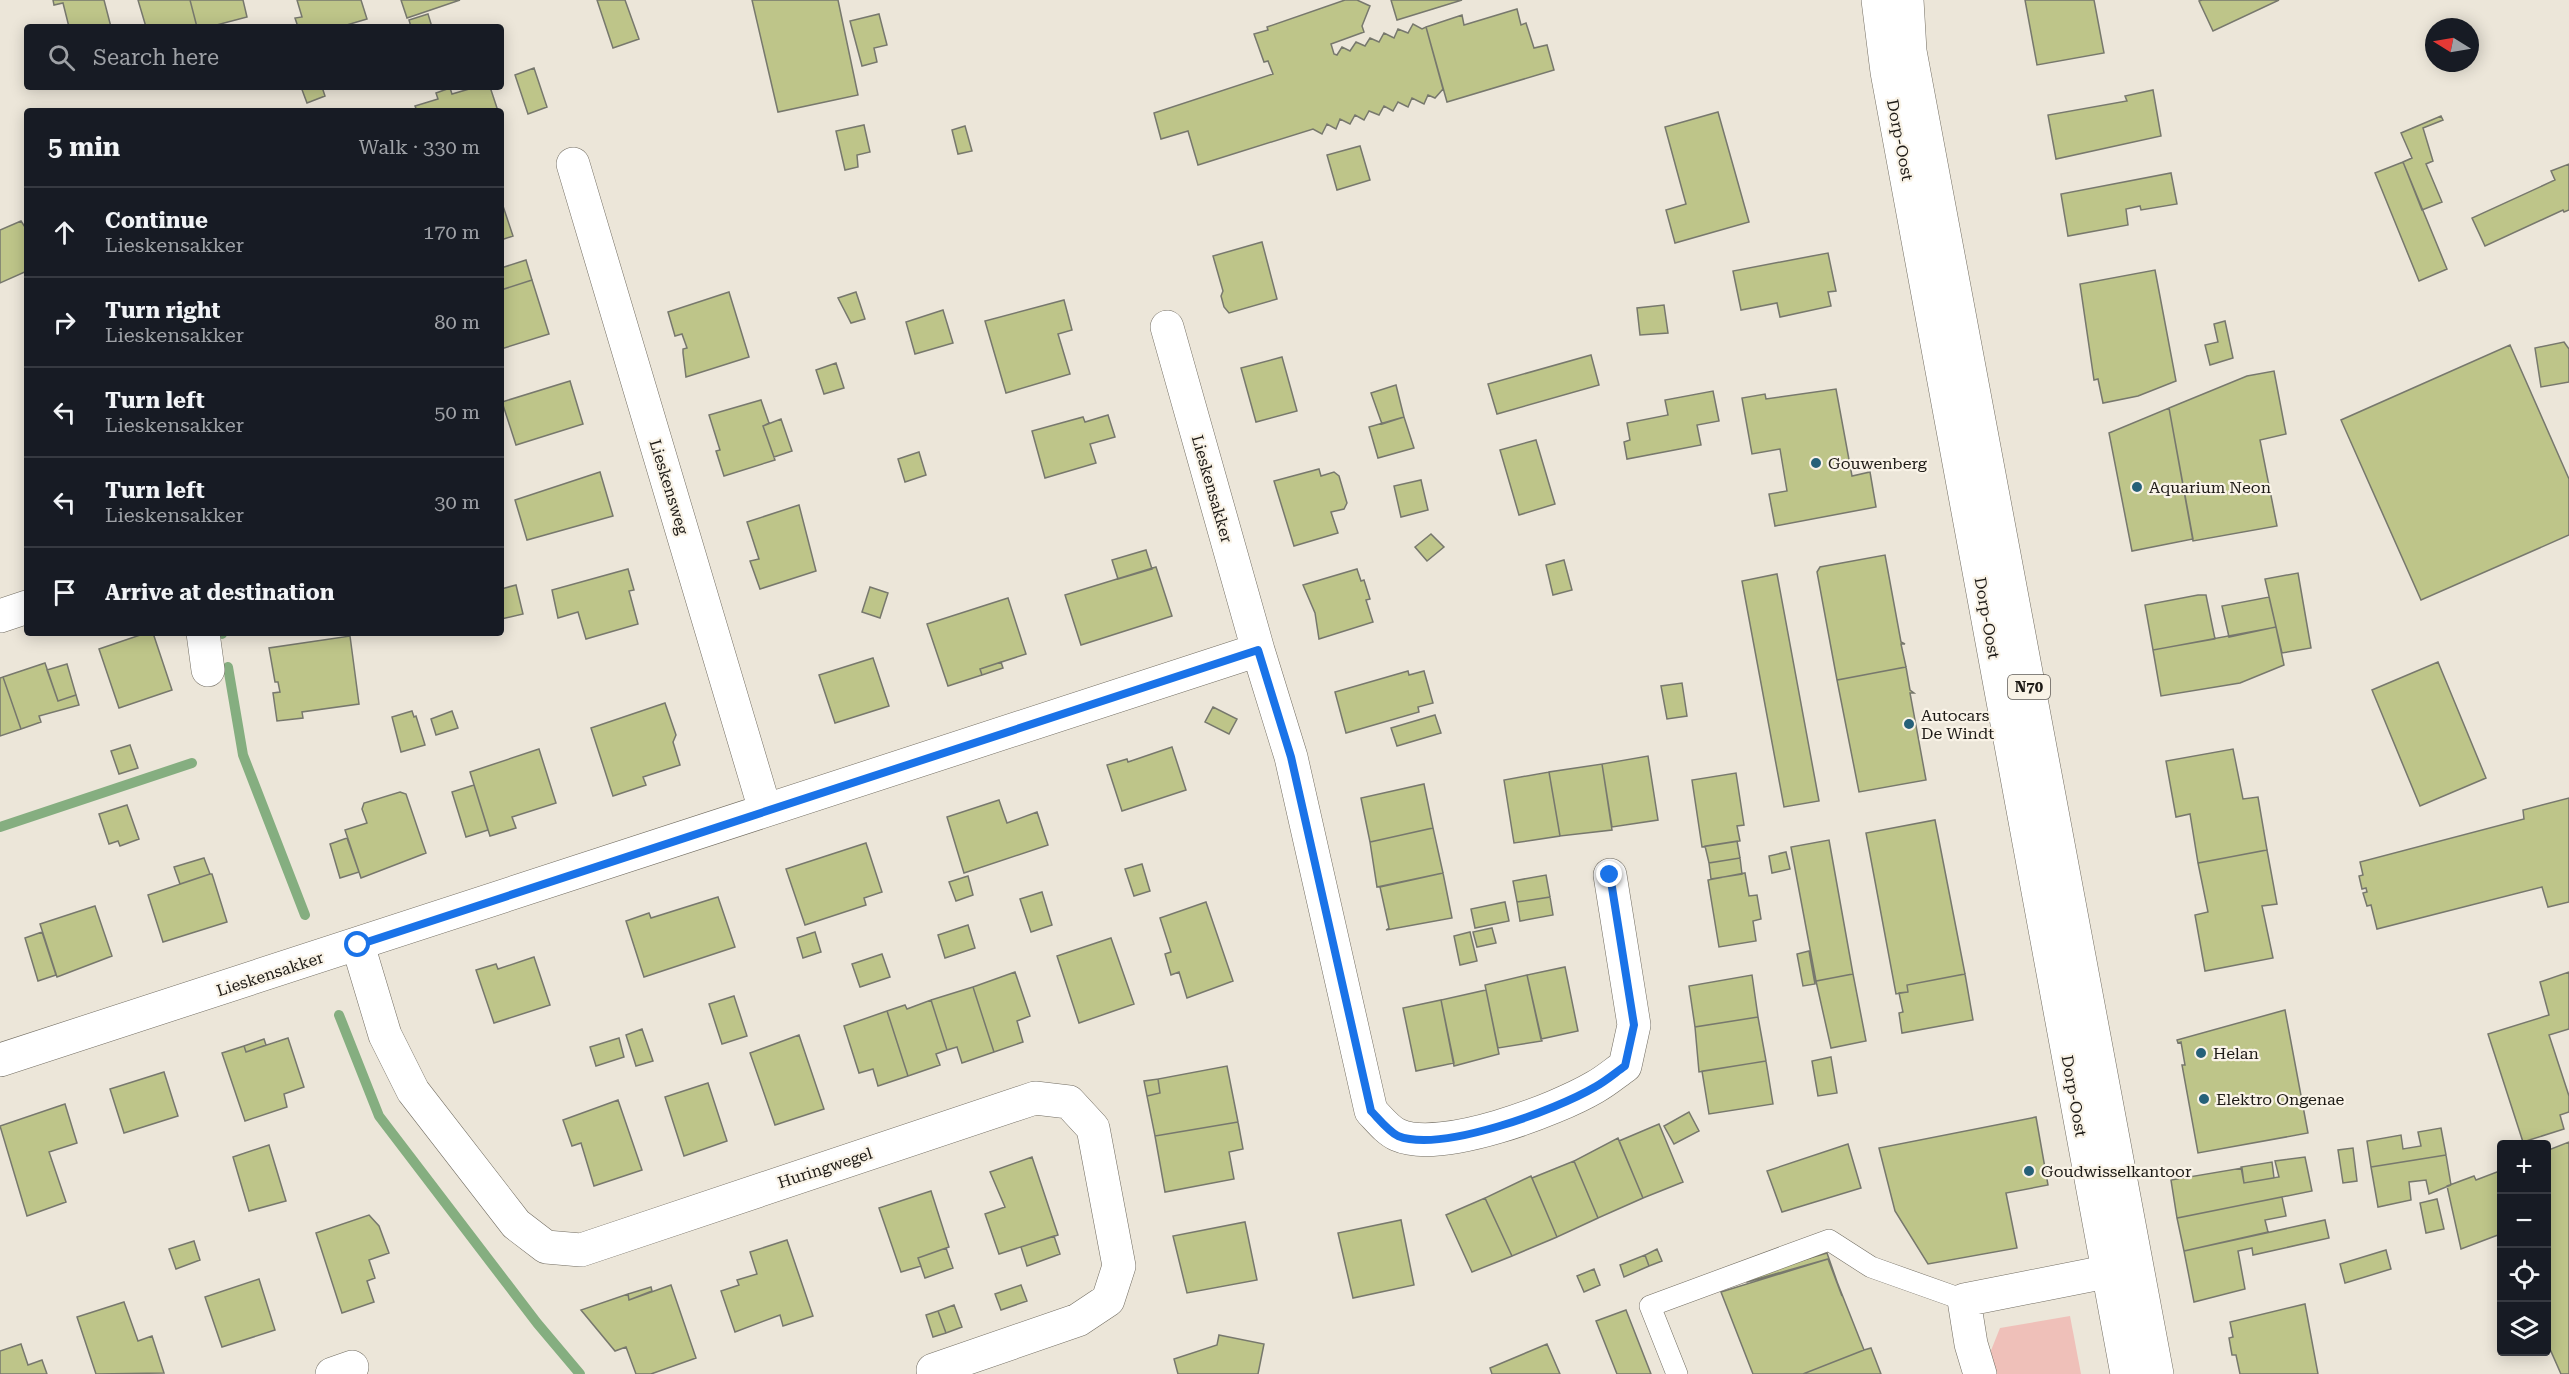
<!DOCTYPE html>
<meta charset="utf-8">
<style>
body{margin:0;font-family:"Roboto Serif",serif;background:#242831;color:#f1f3f6}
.controls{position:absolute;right:18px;bottom:18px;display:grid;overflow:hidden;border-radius:6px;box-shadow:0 3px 15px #0003}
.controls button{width:54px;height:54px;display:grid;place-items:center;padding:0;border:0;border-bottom:2px solid #363941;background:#171b24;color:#f1f3f6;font:30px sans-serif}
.compass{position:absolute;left:2425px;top:18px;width:54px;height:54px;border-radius:50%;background:#171b24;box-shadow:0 3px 15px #0003;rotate:281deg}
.stop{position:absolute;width:18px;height:18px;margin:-14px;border:4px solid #1a73e8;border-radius:50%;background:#fff}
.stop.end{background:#1a73e8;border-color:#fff;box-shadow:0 2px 6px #0008}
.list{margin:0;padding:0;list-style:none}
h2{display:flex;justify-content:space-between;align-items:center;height:78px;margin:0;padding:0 24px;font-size:26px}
h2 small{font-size:20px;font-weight:400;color:#9ea1a6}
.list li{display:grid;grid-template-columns:39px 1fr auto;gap:18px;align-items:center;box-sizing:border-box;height:90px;padding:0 24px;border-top:2px solid #363941}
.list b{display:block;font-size:22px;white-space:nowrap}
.list p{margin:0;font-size:20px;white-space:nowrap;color:#9ea1a6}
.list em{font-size:20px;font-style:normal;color:#9ea1a6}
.icon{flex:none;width:33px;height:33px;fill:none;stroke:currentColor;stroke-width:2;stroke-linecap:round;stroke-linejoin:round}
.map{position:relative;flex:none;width:2569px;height:1374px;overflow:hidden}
.search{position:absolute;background:#171b24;box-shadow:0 3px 15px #0003;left:24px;top:24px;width:480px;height:66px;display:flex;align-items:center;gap:15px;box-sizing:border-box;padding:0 21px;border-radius:6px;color:#9ea1a6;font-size:22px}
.panel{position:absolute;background:#171b24;box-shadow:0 3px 15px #0003;left:24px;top:108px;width:480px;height:528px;border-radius:6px}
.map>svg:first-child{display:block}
.green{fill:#efc0b9}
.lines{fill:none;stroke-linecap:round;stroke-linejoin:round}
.stream{stroke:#85ae80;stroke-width:10}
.building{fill:#bec589;stroke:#77786d;stroke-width:1.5}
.service-casing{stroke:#726d62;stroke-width:22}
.minor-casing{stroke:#726d62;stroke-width:34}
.primary-casing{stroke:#726d62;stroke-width:34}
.service{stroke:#fff;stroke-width:21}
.minor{stroke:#fff;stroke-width:33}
.primary{stroke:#fff;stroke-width:33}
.route{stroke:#1a73e8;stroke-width:8}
.poi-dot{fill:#266179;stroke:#f9f3e7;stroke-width:2}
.labels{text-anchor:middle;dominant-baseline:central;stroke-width:4.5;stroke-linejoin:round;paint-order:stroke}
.shield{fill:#f9f3e7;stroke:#5f5b55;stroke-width:1.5}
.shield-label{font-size:15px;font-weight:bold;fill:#1d1a16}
.street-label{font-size:16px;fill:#1d1a16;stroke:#f9f3e7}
.poi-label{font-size:16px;fill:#1d1a16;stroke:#f9f3e7;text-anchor:start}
</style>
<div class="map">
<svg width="2569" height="1374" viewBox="0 0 2569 1374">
<rect width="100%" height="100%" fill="#ece6d9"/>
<path class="green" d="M2070,1316L2081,1374H1990L1986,1363L2000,1328Z"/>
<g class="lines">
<path class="stream" d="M221,633L222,634
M228,667L243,755L305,915
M0,827L192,763
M339,1015L379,1116L537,1323L580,1374"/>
</g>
<path class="building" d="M53,0H104L111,27H69L63,3L54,5Z
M138,0H190L197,27H146Z
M190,0H243L247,17L209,27H197Z
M297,0H361L367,19L340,27H298L295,18L302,17Z
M401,0H460L407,18Z
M597,0H625L639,39L613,48Z
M752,0H838L858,95L778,112Z
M1345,0H1357L1370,6L1362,26L1364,32L1331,44L1334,54L1337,55L1342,47L1350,51L1356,42L1365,46L1370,38L1379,42L1384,33L1394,38L1398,29L1408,33L1413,24L1422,29L1426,27L1443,89L1435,98L1428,95L1424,104L1412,98L1408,107L1398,102L1393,111L1384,106L1379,115L1369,111L1364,120L1355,115L1350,124L1340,119L1336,129L1327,124L1322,134L1313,129L1198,165L1188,131L1161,139L1154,113L1273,74L1268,61L1264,62L1254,34L1268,30L1267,27Z
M1391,0H1462L1397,20Z
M2025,0H2094L2104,53L2037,65Z
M2202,0H2279L2213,31L2199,1Z
M1517,9L1521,25L1526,23L1534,48L1547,45L1554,70L1447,102L1426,27L1462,15L1464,25Z
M428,14L432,27H411L409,20Z
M879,14L887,45L874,48L877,62L862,66L850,21Z
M534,68L547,107L528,114L515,75Z
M301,87H322L325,96L307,103Z
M476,87H490L498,111H417L415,106L438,99L436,93L450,88L452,94Z
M2153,90L2161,136L2056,159L2048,115L2127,101L2125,96Z
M1718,112L1749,222L1675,243L1666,210L1686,204L1665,127Z
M2441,116L2443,120L2423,128L2433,161L2426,164L2442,202L2422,210L2403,162L2412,158L2401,133Z
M864,125L870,152L857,155L858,167L845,170L836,131Z
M965,126L972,151L958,154L952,130Z
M1360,146L1370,180L1337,190L1327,155Z
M2403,162L2447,269L2419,281L2375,173Z
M2569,164V210L2564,212L2563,210L2485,246L2472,218L2555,180L2551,171Z
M2171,173L2177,204L2141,210L2140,206L2126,209L2128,225L2068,236L2061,194Z
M501,200L513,236L501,240Z
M21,221L27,230V271L0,283V230Z
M1262,242L1277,299L1229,313L1224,307L1221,296L1223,291L1213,256Z
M1828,253L1836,291L1828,292L1831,306L1780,317L1777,303L1741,310L1733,271Z
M526,260L532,280L501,290V268Z
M2155,270L2176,381L2138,396L2103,403L2098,379L2094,380L2080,284Z
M532,280L549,334L501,349V290Z
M729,292L749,357L686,377L683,353V349L687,348L682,334L675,336L668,312Z
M856,292L865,319L851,323L838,298Z
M1064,300L1072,330L1058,334L1070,374L1006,393L985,321Z
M1664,305L1668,333L1640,335L1637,308Z
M943,310L953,343L915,354L906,322Z
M2225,321L2233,358L2210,365L2205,345L2218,342L2214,324Z
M2564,342L2569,349V382L2541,387L2535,348Z
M2510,345L2569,479V535L2421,600L2341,420Z
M1591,355L1599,385L1497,414L1488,384Z
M1282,357L1297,411L1256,422L1241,368Z
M836,363L844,388L824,394L816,370Z
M2274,371L2286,434L2260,440L2277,526L2193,541L2169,408L2247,376Z
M570,381L583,424L516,445L502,402Z
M1396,385L1404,417L1382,424L1371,393Z
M1836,389L1852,476L1870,472L1876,507L1775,526L1769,494L1787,491L1780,449L1752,454L1742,398L1765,394L1766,399Z
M1713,391L1719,421L1697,425L1701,445L1627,459L1624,442L1630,440L1627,423L1668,415L1665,400Z
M761,400L769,423L763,426L775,460L724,476L716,451L720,450L709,415Z
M2169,408L2193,539L2132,551L2109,433Z
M1108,415L1115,437L1090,444L1096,463L1045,478L1032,431L1083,417L1085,422Z
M1404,417L1414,448L1378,458L1369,427Z
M781,419L792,451L774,457L763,426Z
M1536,440L1555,504L1519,515L1500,450Z
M919,452L926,475L905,482L898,459Z
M1319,469L1321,476L1334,472L1339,476L1347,503L1344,509L1331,512L1338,533L1294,546L1274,481Z
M600,472L613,516L527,540L515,500Z
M1421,480L1428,510L1401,517L1394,486Z
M799,505L816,571L760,589L750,561L759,559L747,522Z
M1431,534L1444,547L1427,561L1415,547Z
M1146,550L1152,569L1118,579L1112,560Z
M1885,555L1901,642L1905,644H1901L1906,667L1837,680L1817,572L1820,567Z
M1564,560L1572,590L1553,595L1546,565Z
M1156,567L1172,616L1081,645L1065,595Z
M628,569L634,590L629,591L638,624L586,639L578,612L558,618L552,590Z
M1357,569L1361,581L1364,580L1370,599L1366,600L1373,622L1319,639L1315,613L1303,585Z
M2298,573L2311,648L2282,653L2265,579Z
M1777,574L1819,801L1784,807L1742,581Z
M516,585L523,614L501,619V589Z
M870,587L888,593L880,618L862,612Z
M2198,595H2206L2215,639L2153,650L2145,605Z
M2269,597L2276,627L2229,637L2222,606Z
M1008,598L1026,654L980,669L982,675L948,686L927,624Z
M2276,627L2284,665L2240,683L2161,696L2153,650Z
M146,633H153L172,690L119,708L99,649Z
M350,636L359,704L302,712L303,718L277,721L273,693L280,692L278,682H275L269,648Z
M873,658L889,706L835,723L819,675Z
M1001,662L1003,668L982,675L980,669Z
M2438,662L2486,778L2420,806L2372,690Z
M45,663L58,701L76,695L79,705L39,716L41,722L21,729L3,677Z
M67,664L76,695L58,701L47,670Z
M1906,667L1910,690L1914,693H1910L1926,780L1859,792L1837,680Z
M1408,671L1409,675L1424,671L1433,703L1418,707L1419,712L1346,733L1335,692Z
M3,677L21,729L0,736V678Z
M1682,683L1687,716L1667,719L1661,686Z
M665,703L676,735L673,742L680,765L643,777L646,785L613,796L591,728Z
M1213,707L1237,719L1229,734L1205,722Z
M412,711L414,717L416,716L425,745L401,752L392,717Z
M452,711L458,728L436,735L431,719Z
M1435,715L1441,733L1397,746L1391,728Z
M130,745L138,768L119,774L111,751Z
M1172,747L1186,790L1122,811L1107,765L1127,759L1128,762Z
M539,749L556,803L512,817L516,828L490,836L470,772Z
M2233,749L2243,799L2258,797L2267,850L2198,863L2190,814L2176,817L2166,761Z
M1648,756L1658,820L1612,827L1602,764Z
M1602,764L1612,830L1560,836L1549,772Z
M1549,772L1560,836L1514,843L1504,780Z
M1736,773L1744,825L1737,826L1740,841L1702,847L1692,780Z
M1424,784L1433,828L1370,842L1361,798Z
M474,785L488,830L466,837L452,792Z
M400,792L406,794L426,853L361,878L345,830L367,823L362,809L364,803Z
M2569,798V902L2548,907L2542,887L2377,929L2371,905L2367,906L2363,893L2367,892L2366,888L2362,889L2359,876L2363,875L2360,862L2524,819L2523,810Z
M999,800L1007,823L1037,812L1048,845L964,873L947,817Z
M127,805L139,839L120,846L118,841L109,844L99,814Z
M1935,820L1965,974L1907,985L1908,992L1896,994L1866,833Z
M1433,828L1443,873L1377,887L1370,842Z
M347,838L359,872L340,878L330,844Z
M1829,840L1853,974L1816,981L1791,847Z
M1737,841L1740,858L1709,863L1705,846Z
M866,843L882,892L864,898L866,905L805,925L786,869Z
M2267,850L2277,904L2262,906L2273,958L2205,971L2195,915L2208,912L2198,863Z
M1786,852L1790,869L1772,873L1769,856Z
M204,858L210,874L180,884L174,867Z
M1740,858L1742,874L1711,879L1709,863Z
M1142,864L1150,891L1134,896L1125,869Z
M1443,873L1452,918L1386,930L1389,928L1380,887Z
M1745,873L1749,896L1757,895L1761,919L1753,921L1756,941L1719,947L1708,880Z
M210,874H212L227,922L163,942L148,895Z
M1546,875L1550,897L1517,902L1513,881Z
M968,876L973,895L956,901L949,882Z
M1042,892L1052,925L1031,932L1020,899Z
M718,897L735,947L644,977L626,921L649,913L651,918Z
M1550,897L1553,915L1520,921L1517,902Z
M1206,902L1233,981L1187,998L1179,972L1171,975L1165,954L1171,952L1160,918Z
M1505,902L1509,921L1475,928L1471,909Z
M95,906L112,956L57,977L40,924Z
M968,925L975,948L945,958L938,935Z
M1492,928L1496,943L1477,947L1473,932Z
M42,932L56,975L38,981L25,938Z
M815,932L821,952L803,958L797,938Z
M1470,932L1477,961L1460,965L1454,936Z
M1111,938L1134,1004L1079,1023L1057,956Z
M1809,951L1815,984L1803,986L1797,954Z
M882,954L890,977L860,987L852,964Z
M534,957L550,1005L494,1023L476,970L496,964L498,969Z
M1565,967L1578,1031L1541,1039L1527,975Z
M1015,972L1030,1016L1017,1021L1023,1042L994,1052L973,987Z
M2569,972V1029L2549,1035L2569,1096V1112L2560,1115L2564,1129L2523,1142L2488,1034L2549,1015L2540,982Z
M1853,974L1866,1041L1831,1048L1816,981Z
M1965,974L1973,1020L1902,1033L1899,1013L1903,1012L1899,993L1908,992L1907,985Z
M1527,975L1542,1041L1498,1048L1485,985Z
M1752,975L1758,1017L1695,1027L1689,986Z
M973,987L994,1052L962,1063L957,1047L947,1050L931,1000Z
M1486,990L1499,1054L1454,1066L1441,1000Z
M734,996L747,1036L722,1044L709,1004Z
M931,1000L947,1050L936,1054L940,1065L908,1076L887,1011L905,1005L907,1009Z
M1441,1000L1454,1063L1416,1071L1403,1008Z
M2285,1010L2308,1133L2198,1153L2182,1065H2185L2181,1042L2178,1043L2177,1040Z
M887,1011L908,1076L878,1086L873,1069L859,1073L844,1026Z
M1758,1017L1766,1061L1699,1072L1695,1027Z
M642,1029L653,1061L636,1066L626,1035Z
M799,1035L824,1109L775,1125L750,1053Z
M288,1038L304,1087L284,1094L287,1107L245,1121L222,1053L244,1046L246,1052Z
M619,1038L624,1057L596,1066L590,1047Z
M264,1039L266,1045L246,1052L244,1046Z
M1831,1057L1837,1093L1818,1096L1812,1061Z
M1766,1061L1773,1104L1709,1114L1702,1071Z
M1227,1066L1238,1122L1155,1136L1147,1096L1160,1093L1158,1079Z
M164,1072L178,1116L124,1133L110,1089Z
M1158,1079L1160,1093L1147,1096L1144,1081Z
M708,1083L727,1141L684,1156L665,1097Z
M618,1100L642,1170L594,1186L581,1143L572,1146L563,1120Z
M65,1104L77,1143L49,1152L66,1202L27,1216L0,1126Z
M1689,1112L1699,1131L1674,1144L1664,1126Z
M2036,1117L2048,1185L2006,1193L2017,1248L1928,1264L1895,1211L1879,1148Z
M1238,1122L1243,1149L1229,1152L1234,1179L1165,1192L1155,1136Z
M1659,1124L1683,1182L1643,1198L1619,1141Z
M2441,1128L2446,1155L2371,1167L2367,1141L2401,1135L2403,1149L2421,1146L2418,1132Z
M1618,1138L1643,1198L1598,1218L1574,1161Z
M2569,1142V1374H2561L2546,1340V1151Z
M1848,1144L1861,1188L1782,1212L1767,1171Z
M269,1145L286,1201L249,1211L233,1157Z
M2353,1148L2357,1181L2343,1183L2338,1150Z
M2446,1155L2451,1185L2429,1194L2426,1180L2409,1182L2411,1200L2378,1207L2371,1167Z
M1032,1157L1058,1235L999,1254L985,1214L1005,1207L990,1172Z
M2305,1157L2312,1191L2177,1218L2171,1180L2242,1168L2244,1183L2279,1177L2275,1161Z
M1574,1161L1598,1218L1557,1237L1532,1178Z
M2272,1162L2274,1178L2244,1183L2241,1167Z
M2502,1170V1243L2498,1235L2461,1249L2447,1186L2474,1176L2476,1180Z
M1531,1176L1557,1237L1512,1256L1485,1198Z
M931,1191L949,1247L918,1258L921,1266L901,1272L879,1208Z
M2282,1197L2286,1216L2265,1220L2268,1232L2184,1251L2177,1218Z
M1485,1198L1512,1256L1472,1272L1446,1215Z
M2437,1199L2444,1229L2426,1233L2420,1203Z
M369,1215L379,1226L389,1253L369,1260L375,1278L367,1281L374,1302L342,1313L316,1233Z
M1401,1220L1414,1285L1353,1298L1338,1233Z
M2325,1220L2329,1238L2253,1255L2252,1248L2238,1251L2245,1289L2194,1302L2184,1251Z
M1245,1222L1257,1280L1187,1293L1173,1236Z
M1054,1236L1060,1254L1027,1266L1021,1247Z
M787,1240L813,1316L783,1326L780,1315L735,1332L721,1291L739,1285L737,1280L757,1274L750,1252Z
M194,1241L200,1260L176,1269L169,1249Z
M946,1248L953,1268L925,1278L918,1258Z
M1657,1249L1662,1261L1649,1266L1645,1255Z
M2386,1250L2391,1269L2345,1283L2340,1264Z
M1827,1253L1842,1296L1828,1259L1747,1282L1745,1277Z
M1645,1255L1649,1266L1624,1277L1620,1265Z
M1828,1259L1864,1350L1803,1374H1753L1721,1292Z
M1594,1269L1600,1285L1584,1292L1577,1276Z
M259,1279L275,1330L222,1347L205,1297Z
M671,1285L696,1358L651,1374H636L626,1347L615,1351L581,1310L628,1294L629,1300Z
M1021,1285L1027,1301L1001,1310L995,1294Z
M651,1287L652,1291L629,1300L628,1294Z
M124,1302L138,1341L152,1336L164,1373L96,1374L77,1317Z
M2305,1304L2318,1374H2240L2236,1355H2232L2229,1338L2233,1337L2230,1322Z
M954,1305L962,1327L946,1333L938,1311Z
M1626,1310L1651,1374H1617L1596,1321Z
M938,1311L946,1333L933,1337L926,1315Z
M1219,1335L1264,1344L1258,1374H1178L1174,1359L1217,1345Z
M21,1344L28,1365L42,1360L47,1374H0V1351Z
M1547,1344L1560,1374H1492L1490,1368Z
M1871,1348L1881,1374H1803L1864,1350Z"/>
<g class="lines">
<g class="service-casing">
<path id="service" d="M1677,1374L1650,1306L1829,1240L1871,1267L1964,1300"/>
</g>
<g class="minor-casing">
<path id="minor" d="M573,164L765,810
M0,616L27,607
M203,633L208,670
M1258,650L1291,757L1371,1111C1378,1118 1388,1131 1398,1135C1441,1154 1556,1110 1595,1087C1606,1081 1615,1073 1625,1066L1634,1025L1610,875
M358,945L385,1035L413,1091L516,1224L546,1247L581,1250L1035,1098L1069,1102L1093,1128L1119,1266L1108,1300L1078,1320L933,1370
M0,1060L1258,650L1167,327
M332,1374L352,1367
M1980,1374L1971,1344L1964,1300L2136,1266"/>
</g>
<g class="primary-casing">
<path id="primary" d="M1878,0L1887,72L2127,1374
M1907,0L1910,51L2157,1374"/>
</g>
<use href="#service" class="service"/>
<use href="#minor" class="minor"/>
<use href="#primary" class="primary"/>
</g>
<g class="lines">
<path class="route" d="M358,945L1258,650L1291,757L1371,1111C1378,1118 1388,1131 1398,1136C1441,1153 1556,1110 1595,1087C1606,1081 1615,1073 1625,1066L1634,1025L1610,875"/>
</g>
<g class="poi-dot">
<circle cx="1816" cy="463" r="6"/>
<circle cx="2137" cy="487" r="6"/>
<circle cx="1909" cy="724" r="6"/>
<circle cx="2201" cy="1053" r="6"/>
<circle cx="2204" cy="1099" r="6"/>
<circle cx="2029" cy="1171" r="6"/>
</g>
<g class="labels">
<rect class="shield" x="2008" y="675" width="42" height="24" rx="4.5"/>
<g class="shield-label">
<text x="2029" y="687">N70</text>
</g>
<g class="street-label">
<text transform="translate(1900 140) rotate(79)">Dorp-Oost</text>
<text transform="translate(669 487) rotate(73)">Lieskensweg</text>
<text transform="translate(1212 489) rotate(74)">Lieskensakker</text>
<text transform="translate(1987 618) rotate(80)">Dorp-Oost</text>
<text transform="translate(270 974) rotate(-18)">Lieskensakker</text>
<text transform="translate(2074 1096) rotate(80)">Dorp-Oost</text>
<text transform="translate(825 1168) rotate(-18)">Huringwegel</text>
</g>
<g class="poi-label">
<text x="1828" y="463">Gouwenberg</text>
<text x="2149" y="487">Aquarium Neon</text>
<text x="1921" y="715">Autocars<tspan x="1921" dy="18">De Windt</tspan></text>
<text x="2213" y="1053">Helan</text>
<text x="2216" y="1099">Elektro Ongenae</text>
<text x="2041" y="1171">Goudwisselkantoor</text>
</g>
</g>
</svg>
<div class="controls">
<button>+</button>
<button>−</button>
<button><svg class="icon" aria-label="locate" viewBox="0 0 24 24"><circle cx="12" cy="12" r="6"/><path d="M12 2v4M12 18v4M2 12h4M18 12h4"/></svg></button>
<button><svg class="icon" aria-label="layers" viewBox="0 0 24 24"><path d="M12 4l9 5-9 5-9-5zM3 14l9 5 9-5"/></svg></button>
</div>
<svg class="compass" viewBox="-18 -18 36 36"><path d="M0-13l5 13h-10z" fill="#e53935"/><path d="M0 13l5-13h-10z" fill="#9ea1a6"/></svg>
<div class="stop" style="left:358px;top:945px"></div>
<div class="stop end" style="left:1610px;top:875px"></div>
<div class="search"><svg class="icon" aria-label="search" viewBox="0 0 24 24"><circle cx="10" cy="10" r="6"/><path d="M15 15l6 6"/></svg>Search here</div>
<section class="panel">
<h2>5 min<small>Walk · 330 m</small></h2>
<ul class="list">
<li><svg class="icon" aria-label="ahead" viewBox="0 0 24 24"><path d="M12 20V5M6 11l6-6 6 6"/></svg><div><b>Continue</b><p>Lieskensakker</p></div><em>170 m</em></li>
<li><svg class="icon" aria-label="right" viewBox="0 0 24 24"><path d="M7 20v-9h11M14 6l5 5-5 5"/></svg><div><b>Turn right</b><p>Lieskensakker</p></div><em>80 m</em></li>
<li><svg class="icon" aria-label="left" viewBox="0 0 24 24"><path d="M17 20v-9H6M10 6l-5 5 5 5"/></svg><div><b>Turn left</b><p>Lieskensakker</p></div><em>50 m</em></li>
<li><svg class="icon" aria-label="left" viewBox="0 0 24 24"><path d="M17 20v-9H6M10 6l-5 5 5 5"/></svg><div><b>Turn left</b><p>Lieskensakker</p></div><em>30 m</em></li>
<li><svg class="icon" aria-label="arrive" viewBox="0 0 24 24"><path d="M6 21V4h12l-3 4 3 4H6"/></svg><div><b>Arrive at destination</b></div></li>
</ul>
</section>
</div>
